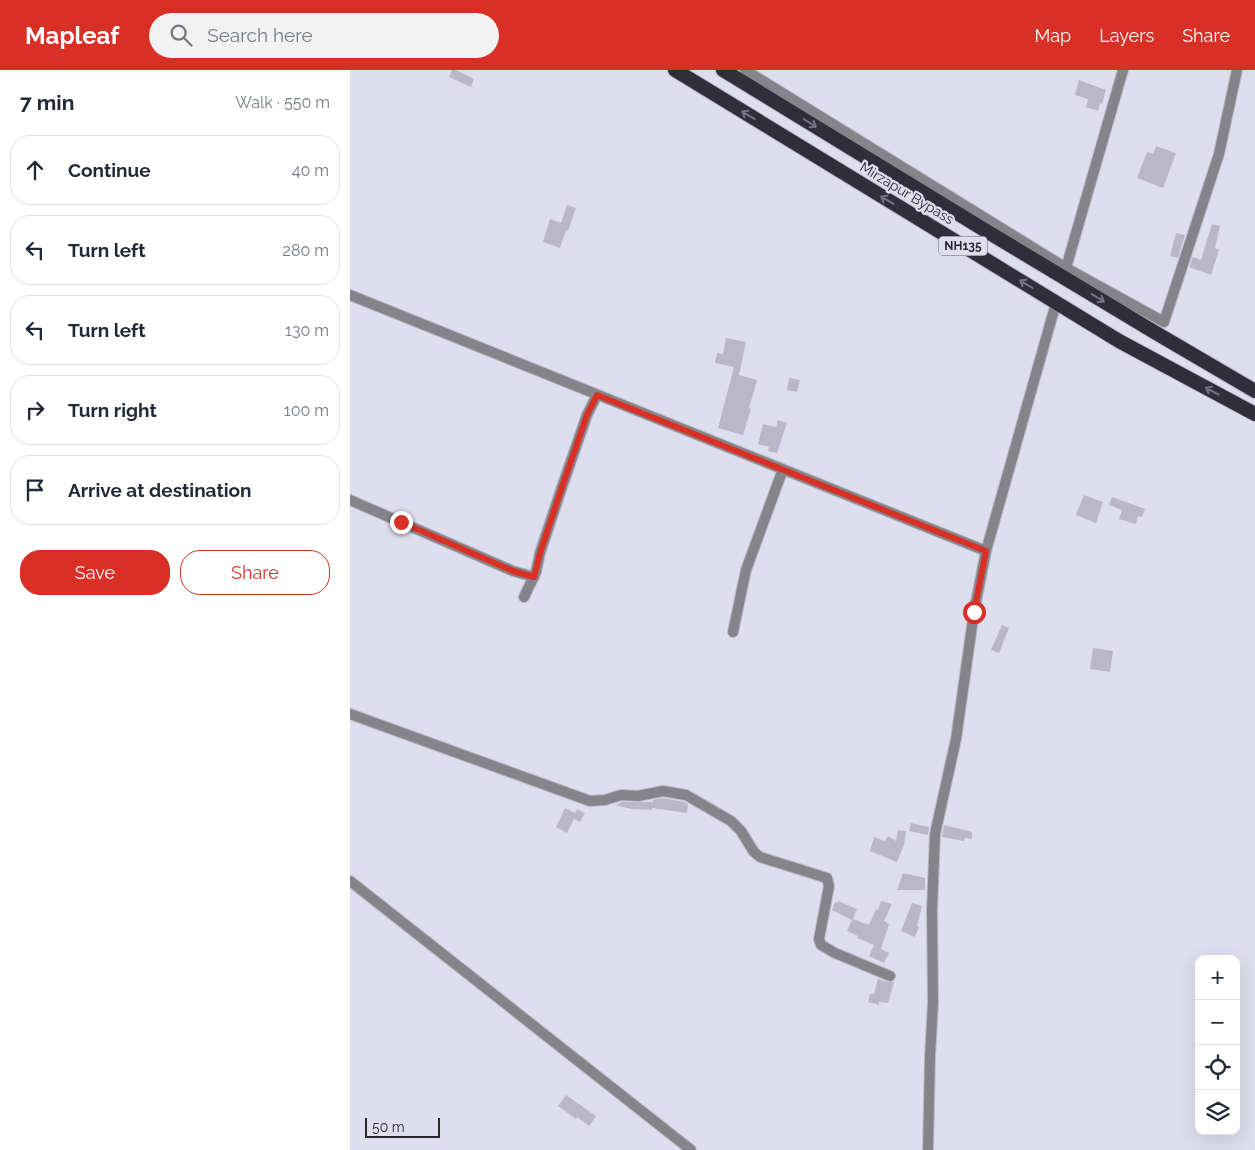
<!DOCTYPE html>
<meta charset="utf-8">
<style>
body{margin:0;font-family:Raleway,sans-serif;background:#f2f2f3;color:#1f2937}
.controls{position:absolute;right:15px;bottom:15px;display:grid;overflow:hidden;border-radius:10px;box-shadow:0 5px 20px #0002}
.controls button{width:45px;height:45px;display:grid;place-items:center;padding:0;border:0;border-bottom:1px solid #e0e1e3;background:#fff;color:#1f2937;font:25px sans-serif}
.scale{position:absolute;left:15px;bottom:12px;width:75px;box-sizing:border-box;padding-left:5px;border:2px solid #2a292f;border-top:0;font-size:14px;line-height:18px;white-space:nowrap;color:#2a292f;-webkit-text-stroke:4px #dfdeee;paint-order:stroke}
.stop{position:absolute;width:15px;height:15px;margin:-11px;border:4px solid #d93025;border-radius:50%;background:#fff}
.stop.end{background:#d93025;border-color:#fff;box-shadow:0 1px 5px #0008}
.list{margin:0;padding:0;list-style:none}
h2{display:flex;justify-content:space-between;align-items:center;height:65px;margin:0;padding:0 20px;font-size:21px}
h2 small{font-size:16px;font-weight:400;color:#747a83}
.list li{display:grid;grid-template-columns:32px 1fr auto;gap:15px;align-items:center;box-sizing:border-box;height:70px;margin:0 10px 10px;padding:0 10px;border:1px solid #e0e1e3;border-radius:20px}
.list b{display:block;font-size:19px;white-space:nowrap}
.list em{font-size:16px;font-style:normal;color:#747a83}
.actions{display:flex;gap:10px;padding:15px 20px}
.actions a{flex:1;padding:11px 0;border:1px solid #d93025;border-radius:20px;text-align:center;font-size:18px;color:#d93025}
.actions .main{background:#d93025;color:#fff}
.icon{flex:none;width:28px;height:28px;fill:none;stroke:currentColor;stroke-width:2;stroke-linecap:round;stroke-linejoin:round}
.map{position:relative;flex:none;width:905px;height:1080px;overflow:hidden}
header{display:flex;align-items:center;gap:30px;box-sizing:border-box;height:70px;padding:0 25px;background:#d93025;color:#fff}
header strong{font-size:24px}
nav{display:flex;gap:28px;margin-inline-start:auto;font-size:18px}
.search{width:350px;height:45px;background:#f2f2f3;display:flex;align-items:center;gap:12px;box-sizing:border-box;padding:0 18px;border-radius:28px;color:#747a83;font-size:19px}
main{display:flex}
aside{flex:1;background:#fff}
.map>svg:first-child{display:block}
.building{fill:#bab8c8}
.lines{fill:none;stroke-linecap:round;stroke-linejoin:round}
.minor-casing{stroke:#bbbac8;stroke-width:12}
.trunk-casing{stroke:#bbbac8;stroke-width:16}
.minor{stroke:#84848a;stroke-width:10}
.trunk{stroke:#302e3a;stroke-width:14}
.oneway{stroke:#767482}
.route{stroke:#d93025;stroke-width:6}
.labels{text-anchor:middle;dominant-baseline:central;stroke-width:4.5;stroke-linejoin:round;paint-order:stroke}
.shield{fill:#dfdeee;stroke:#605f68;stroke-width:1}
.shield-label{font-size:12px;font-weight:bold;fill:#2a292f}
.street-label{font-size:14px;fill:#2a292f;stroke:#dfdeee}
</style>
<header>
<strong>Mapleaf</strong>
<div class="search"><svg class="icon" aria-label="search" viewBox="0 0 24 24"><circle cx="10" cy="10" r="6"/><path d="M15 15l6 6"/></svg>Search here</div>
<nav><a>Map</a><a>Layers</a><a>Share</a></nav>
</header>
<main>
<aside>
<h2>7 min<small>Walk · 550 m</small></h2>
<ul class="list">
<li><svg class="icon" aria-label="ahead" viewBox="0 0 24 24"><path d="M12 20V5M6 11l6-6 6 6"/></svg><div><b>Continue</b></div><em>40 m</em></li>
<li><svg class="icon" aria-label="left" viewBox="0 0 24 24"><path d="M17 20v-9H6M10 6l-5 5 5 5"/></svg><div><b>Turn left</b></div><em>280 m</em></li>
<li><svg class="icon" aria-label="left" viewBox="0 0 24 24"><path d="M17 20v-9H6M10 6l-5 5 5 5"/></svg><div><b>Turn left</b></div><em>130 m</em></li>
<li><svg class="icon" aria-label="right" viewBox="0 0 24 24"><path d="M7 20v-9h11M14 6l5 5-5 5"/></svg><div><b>Turn right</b></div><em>100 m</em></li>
<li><svg class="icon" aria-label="arrive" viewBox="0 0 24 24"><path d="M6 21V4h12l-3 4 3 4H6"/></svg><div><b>Arrive at destination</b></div></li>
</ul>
<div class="actions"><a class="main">Save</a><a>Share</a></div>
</aside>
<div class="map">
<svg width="905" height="1080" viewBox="0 0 905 1080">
<rect width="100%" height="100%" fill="#dfdeee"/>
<path class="building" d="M102,0H106L124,9L121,17L99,7Z
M729,10L756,20L752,34L750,33L748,41L736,37L738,29L725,25Z
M806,76L826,83L813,118L787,108L797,82L803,84Z
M217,135L226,138L218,161L216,160L210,178L193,172L200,149L211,153Z
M862,154L870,156L865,178L869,180L861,205L839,197L843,187L851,190Z
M826,163L835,165L828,188L820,186Z
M376,268L396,272L389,305L407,310L399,338L401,339L393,365L368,358L384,297L365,293L367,283L373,284Z
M439,308L450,310L447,322L437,320Z
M428,350L437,353L427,383L418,381L419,377L408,374L413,354L426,357Z
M734,425L753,432L746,453L726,445Z
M762,427L795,439L792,447L788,446L786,454L769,449L772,440L759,435Z
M652,555L659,558L649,583L641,580Z
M743,578L763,581L760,602L740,599Z
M313,728L334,732L338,734L337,743L302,738V740L281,739L266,735L272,732H302V735L303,730Z
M215,738L225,743L227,739L235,743L230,752L224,749L217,763L206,757Z
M561,753L579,757L578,765L559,761Z
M594,755L622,762V769L615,768L614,771L592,767Z
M548,760L556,761L554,775L547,792L520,781L524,767L535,771L538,766L546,771Z
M553,803L575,808V820H547Z
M488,831L507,839L503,849L519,855L526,839L528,840L531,831L542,834L534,851L539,854L531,879L539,883L534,893L519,886L524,875L507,868L508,866L497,861L502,850L482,840L485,832L488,833Z
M562,833L572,836L567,856L569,857L565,867L551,861Z
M528,909L538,912H544L538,933L529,932V935L518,932L520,924H524Z
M216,1025L246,1046L239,1056L227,1047L226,1049L208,1036Z"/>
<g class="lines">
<g class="minor-casing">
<path id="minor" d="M395,0L716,198L814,252L869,84L887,0
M716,198L773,0
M0,225L636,481
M0,430L163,501L184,507
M174,527L186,502L190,483L212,417L237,345L247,325
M383,562L396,500L433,399
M0,644L240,731L255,730L271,725L288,726L313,721L336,725L381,751L391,761L404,782L410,787L477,808L479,816L469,869L471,875L485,883L540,906
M0,811L341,1080
M578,1080L580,986L583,933L582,840L585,764L606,669L624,542L636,481L706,233"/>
</g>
<g class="trunk-casing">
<path id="trunk" d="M325,0L769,271L905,344
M373,0L633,159L806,263L905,321"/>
</g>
<use href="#minor" class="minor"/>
<use href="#trunk" class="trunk"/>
</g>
<defs><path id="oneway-shaft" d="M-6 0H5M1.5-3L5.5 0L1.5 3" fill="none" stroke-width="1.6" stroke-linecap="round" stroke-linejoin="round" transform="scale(1.25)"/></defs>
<g class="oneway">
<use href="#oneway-shaft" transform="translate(398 45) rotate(-149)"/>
<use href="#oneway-shaft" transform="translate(460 53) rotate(32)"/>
<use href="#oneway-shaft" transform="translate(537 130) rotate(-149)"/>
<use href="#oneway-shaft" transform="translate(676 214) rotate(-149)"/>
<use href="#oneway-shaft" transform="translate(748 228) rotate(31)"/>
<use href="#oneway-shaft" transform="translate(862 321) rotate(-152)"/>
</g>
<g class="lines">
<path class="route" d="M51,452L163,501L184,507L190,483L212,417L237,345L247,325L636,481L624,542"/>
</g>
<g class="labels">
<rect class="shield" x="589" y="166.5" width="48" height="19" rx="4"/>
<g class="shield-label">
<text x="613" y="176">NH135</text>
</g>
<g class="street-label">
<text transform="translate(557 123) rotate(31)">Mirzapur Bypass</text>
</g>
</g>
</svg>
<div class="controls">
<button>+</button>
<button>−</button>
<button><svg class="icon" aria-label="locate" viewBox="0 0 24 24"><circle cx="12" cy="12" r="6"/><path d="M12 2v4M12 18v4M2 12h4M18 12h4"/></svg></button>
<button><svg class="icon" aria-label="layers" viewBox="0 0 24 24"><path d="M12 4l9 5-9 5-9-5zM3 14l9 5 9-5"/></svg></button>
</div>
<div class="scale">50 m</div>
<div class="stop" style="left:624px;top:542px"></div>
<div class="stop end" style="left:51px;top:452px"></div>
</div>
</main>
